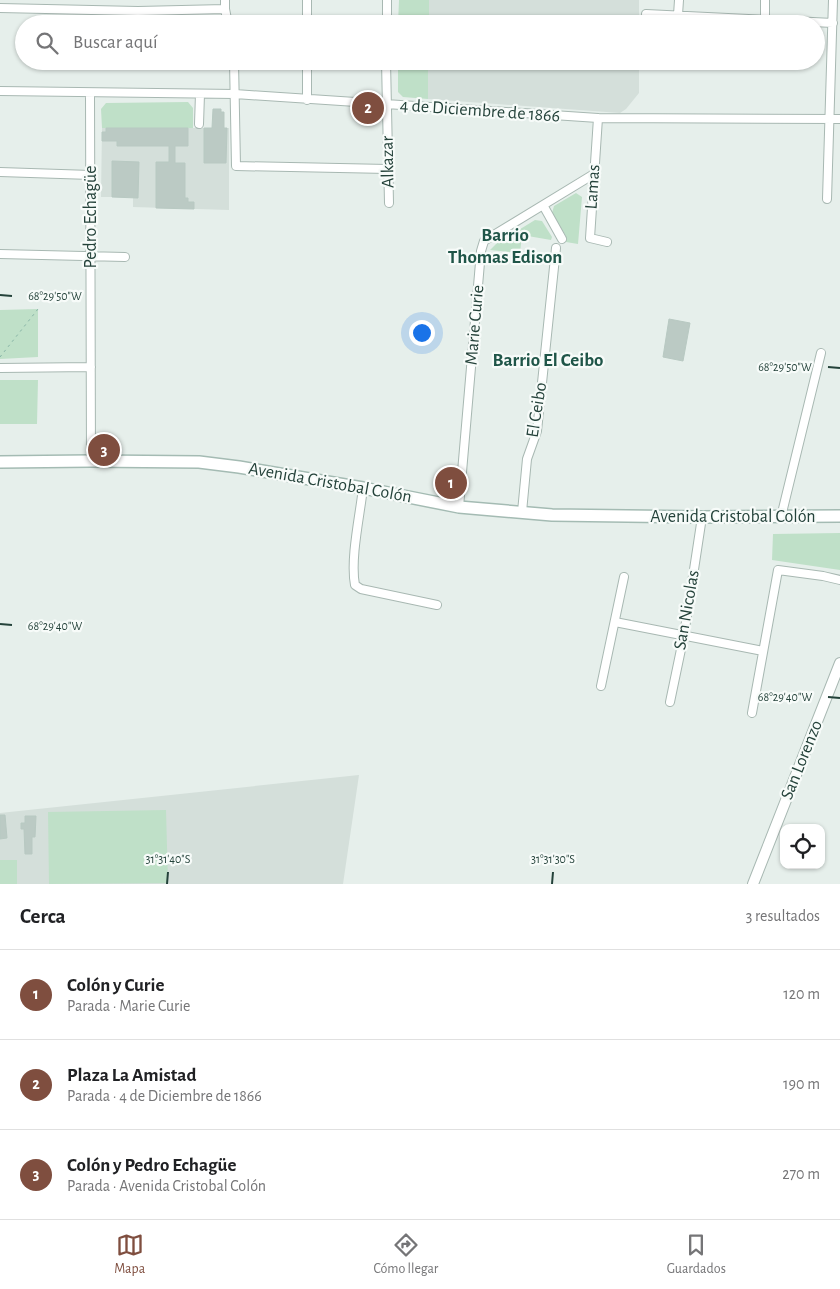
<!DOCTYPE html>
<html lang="es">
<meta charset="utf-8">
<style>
body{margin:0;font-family:"Alegreya Sans",sans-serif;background:#f2f2f2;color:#202124}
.controls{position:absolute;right:15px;bottom:15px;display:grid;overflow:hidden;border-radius:10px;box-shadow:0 1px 4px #0004}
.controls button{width:45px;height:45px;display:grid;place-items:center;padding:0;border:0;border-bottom:1px solid #e0e0e0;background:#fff;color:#202124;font:25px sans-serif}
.you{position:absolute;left:421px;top:332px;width:18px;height:18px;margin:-12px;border:4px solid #fff;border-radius:50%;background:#1a73e8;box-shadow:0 0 0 8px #1a73e833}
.badge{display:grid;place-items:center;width:32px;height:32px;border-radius:50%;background:#7f4e3f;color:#fff;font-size:16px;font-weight:700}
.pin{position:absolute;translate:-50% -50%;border:2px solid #fff;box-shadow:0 1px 5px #0006}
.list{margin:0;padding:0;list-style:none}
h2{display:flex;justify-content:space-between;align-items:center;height:65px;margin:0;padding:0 20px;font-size:21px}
h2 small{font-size:16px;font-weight:400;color:#757577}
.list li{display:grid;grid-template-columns:32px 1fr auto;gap:15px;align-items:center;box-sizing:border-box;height:90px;padding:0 20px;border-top:1px solid #e0e0e0}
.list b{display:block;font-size:19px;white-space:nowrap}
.list p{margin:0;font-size:16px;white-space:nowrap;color:#757577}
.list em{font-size:16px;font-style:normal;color:#757577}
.icon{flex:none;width:28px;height:28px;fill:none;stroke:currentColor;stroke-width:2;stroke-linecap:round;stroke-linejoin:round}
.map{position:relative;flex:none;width:840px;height:884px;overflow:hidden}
.search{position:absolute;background:#fff;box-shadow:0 1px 4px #0004;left:15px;right:15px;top:15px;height:55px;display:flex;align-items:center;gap:12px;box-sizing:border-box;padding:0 18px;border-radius:28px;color:#757577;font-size:19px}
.sheet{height:335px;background:#fff}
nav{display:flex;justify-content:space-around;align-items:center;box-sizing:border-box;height:70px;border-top:1px solid #e0e0e0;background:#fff;font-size:14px;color:#757577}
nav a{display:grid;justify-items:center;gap:2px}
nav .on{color:#7f4e3f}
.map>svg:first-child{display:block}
.built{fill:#d4dfda}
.green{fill:#bfe0c8}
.building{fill:#bbcac4;stroke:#b8c9c2}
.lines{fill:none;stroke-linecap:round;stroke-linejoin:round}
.minor-casing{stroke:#a8b8b2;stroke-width:10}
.tertiary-casing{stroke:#a8b8b2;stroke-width:12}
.secondary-casing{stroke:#a4bbb3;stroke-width:14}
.path{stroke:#86b3a5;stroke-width:1;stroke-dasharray:2.5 4;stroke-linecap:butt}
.minor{stroke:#fff;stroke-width:8}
.tertiary{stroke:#fff;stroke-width:10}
.secondary{stroke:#fff;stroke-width:11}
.ticks{fill:none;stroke:#24423a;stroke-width:2}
.labels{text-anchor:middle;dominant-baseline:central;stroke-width:4.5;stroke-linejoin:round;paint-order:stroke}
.street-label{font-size:18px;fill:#24423a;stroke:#f7fbf9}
.neighbourhood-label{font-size:19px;font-weight:bold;fill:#1f5548;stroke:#f7fbf9}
.ticks-label{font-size:12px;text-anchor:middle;fill:#24423a;stroke:#f7fbf9;stroke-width:4.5;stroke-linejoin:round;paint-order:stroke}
</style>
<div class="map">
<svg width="840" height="884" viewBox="0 0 840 884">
<rect width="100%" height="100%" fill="#e6efeb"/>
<path class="built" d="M429,0H639V24H429Z
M428,61H639V93L626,109L620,113L428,99Z
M102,128H229V210L133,207V197H101Z
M359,775L343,884H0V813Z"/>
<path class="green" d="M399,0H429V24H398Z
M398,61H428V99L403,97L398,92Z
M188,102L193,108V128H102L101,109L106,103Z
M576,193L582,197L578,244L566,242V236L552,213L554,206Z
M535,220L542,221L552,237L551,240L522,235L520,253L490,250L496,244Z
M38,309V357L0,359V310Z
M0,380H38L37,424H0Z
M840,533V570L772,560L773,534Z
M166,810L168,883L49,884L48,812Z
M0,860H17V884H0Z"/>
<path class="building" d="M213,109H221V112H224V128H227L226,163H204V128H212Z
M106,128H188V146H175V163H185V198H188V202H194V209L156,208V162H169V146H117V141H102V132H106Z
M112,161L139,162L138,198L112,197Z
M669,319L690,323L683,361L663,357Z
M0,815H5L7,838L0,839Z
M25,816H36L35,837H32V854H25L24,829H21V823H25Z"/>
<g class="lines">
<g class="minor-casing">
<path id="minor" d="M225,0V9L228,24
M0,8L138,11L225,9
M646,14L833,23
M678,15L679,0
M765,20V0
M307,24V0
M387,24V0
M234,61L236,166L388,169
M386,61L389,203
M0,91L235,94L598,118L840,119
M90,93L91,461
M307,100V61
M598,118L590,238L607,242
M199,124L200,94
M0,172L91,175
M827,199L833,0
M543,205L562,239
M0,254L125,257
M0,368L91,367
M363,488C360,515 350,559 355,585L361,589L437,605
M459,507L481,251L484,241L594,174
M522,512L527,459L537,431L556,248
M781,517L821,353
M615,622L763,651
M601,686L624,577
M670,702L684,635L702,517
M752,713L778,570L823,576L840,580"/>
</g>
<g class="tertiary-casing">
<path id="tertiary" d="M753,884L840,663"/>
</g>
<g class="secondary-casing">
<path id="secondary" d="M0,462L91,461L199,462L239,467L363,488L459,507L552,515L702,517L840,516"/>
</g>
<path class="path" d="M0,357L38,309"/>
<use href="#minor" class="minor"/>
<use href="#tertiary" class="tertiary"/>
<use href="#secondary" class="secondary"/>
</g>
<path class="ticks" d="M0,295L12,296M828,367L840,368M0,624L12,625M828,697L840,698M167,884L168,872M552,884L553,872"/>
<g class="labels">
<g class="street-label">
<text transform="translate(480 111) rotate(4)">4 de Diciembre de 1866</text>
<text transform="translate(388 162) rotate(-91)">Alkazar</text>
<text transform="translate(593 187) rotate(-86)">Lamas</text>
<text transform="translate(91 217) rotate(-90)">Pedro Echagüe</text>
<text transform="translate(475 325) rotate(-85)">Marie Curie</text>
<text transform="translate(537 410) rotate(-81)">El Ceibo</text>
<text transform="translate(330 483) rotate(10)">Avenida Cristobal Colón</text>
<text x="733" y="517">Avenida Cristobal Colón</text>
<text transform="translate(687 610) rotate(-80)">San Nicolas</text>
<text transform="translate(802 760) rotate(-68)">San Lorenzo</text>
</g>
<g class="neighbourhood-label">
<text x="505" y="235">Barrio<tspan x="505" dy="22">Thomas Edison</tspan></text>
<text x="548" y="360">Barrio El Ceibo</text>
</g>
</g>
<g class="ticks-label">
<text x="55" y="300">68°29'50"W</text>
<text x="785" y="371">68°29'50"W</text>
<text x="55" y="630">68°29'40"W</text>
<text x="785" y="701">68°29'40"W</text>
<text x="168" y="863">31°31'40"S</text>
<text x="553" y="863">31°31'30"S</text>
</g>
</svg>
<div class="controls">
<button><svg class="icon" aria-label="locate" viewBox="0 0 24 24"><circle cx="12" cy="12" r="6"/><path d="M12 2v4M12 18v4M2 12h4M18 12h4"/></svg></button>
</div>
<div class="you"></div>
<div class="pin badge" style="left:451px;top:483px">1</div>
<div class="pin badge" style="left:368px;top:108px">2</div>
<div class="pin badge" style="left:104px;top:450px">3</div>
<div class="search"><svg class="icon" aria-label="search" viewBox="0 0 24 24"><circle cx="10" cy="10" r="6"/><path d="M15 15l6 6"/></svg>Buscar aquí</div>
</div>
<section class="sheet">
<h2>Cerca<small>3 resultados</small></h2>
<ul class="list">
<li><span class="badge">1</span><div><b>Colón y Curie</b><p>Parada · Marie Curie</p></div><em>120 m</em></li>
<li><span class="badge">2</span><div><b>Plaza La Amistad</b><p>Parada · 4 de Diciembre de 1866</p></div><em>190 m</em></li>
<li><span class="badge">3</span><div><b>Colón y Pedro Echagüe</b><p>Parada · Avenida Cristobal Colón</p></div><em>270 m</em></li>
</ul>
</section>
<nav>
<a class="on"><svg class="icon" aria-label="map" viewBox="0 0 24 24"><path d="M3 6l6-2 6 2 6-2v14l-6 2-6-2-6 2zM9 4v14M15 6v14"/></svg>Mapa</a>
<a><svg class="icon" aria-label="directions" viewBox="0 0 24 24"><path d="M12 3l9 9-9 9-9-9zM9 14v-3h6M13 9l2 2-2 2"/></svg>Cómo llegar</a>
<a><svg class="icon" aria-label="saved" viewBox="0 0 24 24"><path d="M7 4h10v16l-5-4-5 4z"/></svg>Guardados</a>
</nav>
